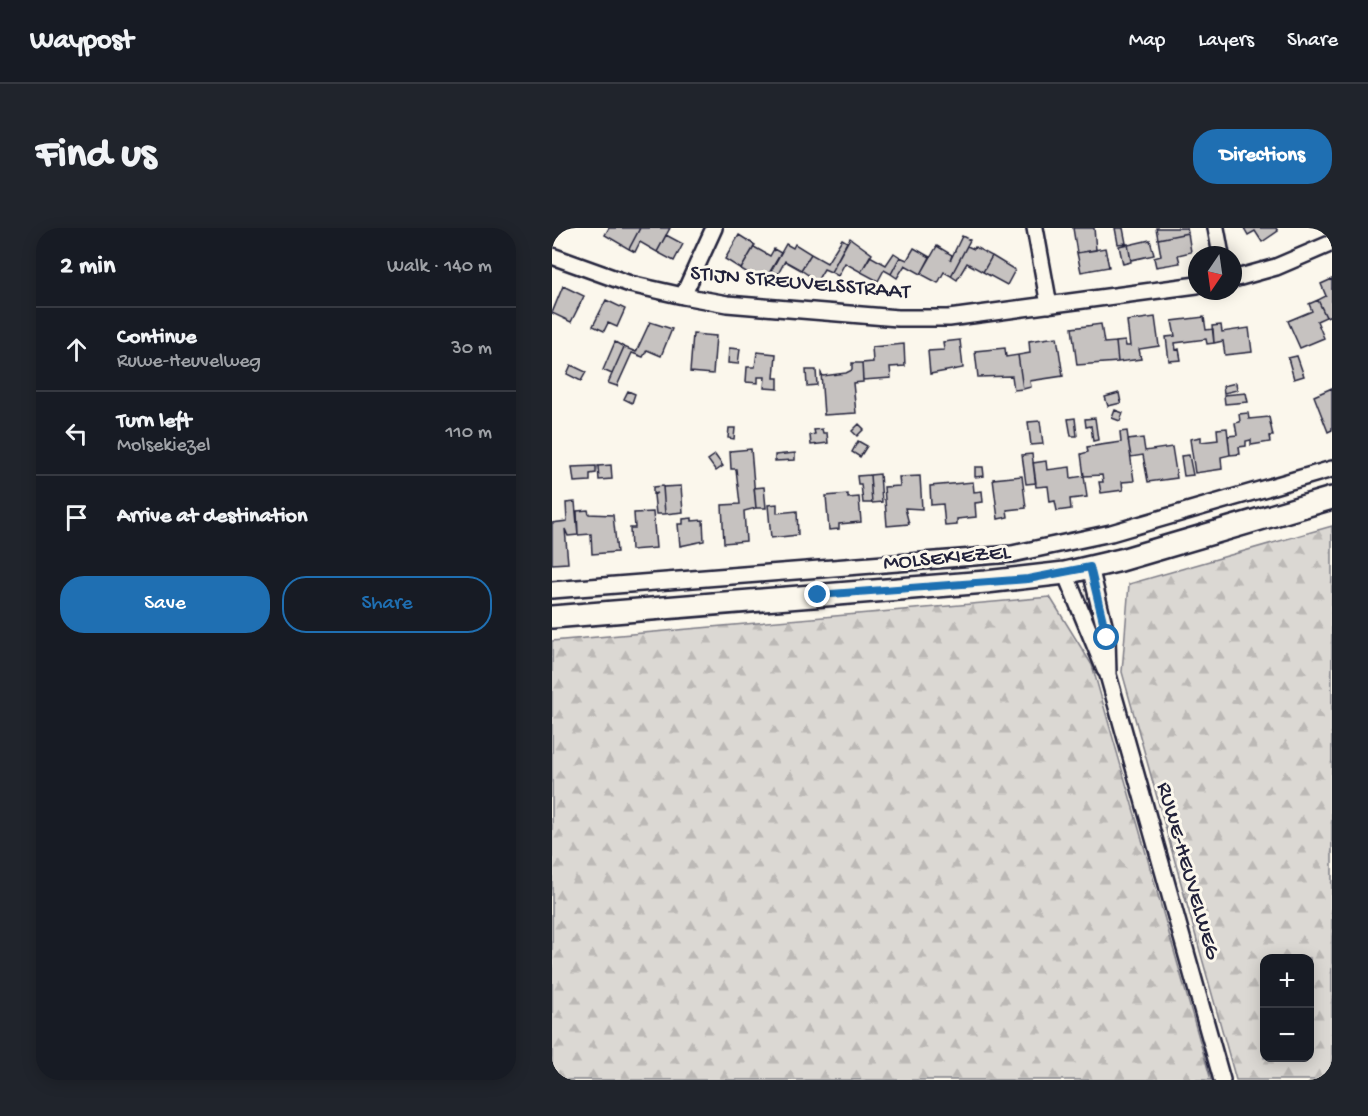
<!DOCTYPE html>
<meta charset="utf-8">
<style>
body{margin:0;font-family:"Gochi Hand",sans-serif;background:#20242c;color:#f1f3f6}
.controls{position:absolute;right:18px;bottom:18px;display:grid;overflow:hidden;border-radius:12px;box-shadow:0 3px 15px #0003}
.controls button{width:54px;height:54px;display:grid;place-items:center;padding:0;border:0;border-bottom:2px solid #363941;background:#171b24;color:#f1f3f6;font:30px sans-serif}
.compass{position:absolute;left:636px;top:18px;width:54px;height:54px;border-radius:50%;background:#171b24;box-shadow:0 3px 15px #0003;rotate:193deg}
.stop{position:absolute;width:18px;height:18px;margin:-14px;border:4px solid #1f6fb2;border-radius:50%;background:#fff}
.stop.end{background:#1f6fb2;border-color:#fff;box-shadow:0 2px 6px #0008}
.list{margin:0;padding:0;list-style:none}
h2{display:flex;justify-content:space-between;align-items:center;height:78px;margin:0;padding:0 24px;font-size:26px}
h2 small{font-size:20px;font-weight:400;color:#9ea1a6}
.list li{display:grid;grid-template-columns:39px 1fr auto;gap:18px;align-items:center;box-sizing:border-box;height:84px;padding:0 24px;border-top:2px solid #363941}
.list b{display:block;font-size:22px;white-space:nowrap}
.list p{margin:0;font-size:20px;white-space:nowrap;color:#9ea1a6}
.list em{font-size:20px;font-style:normal;color:#9ea1a6}
.actions{display:flex;gap:12px;padding:18px 24px}
.actions a{flex:1;padding:14px 0;border:2px solid #1f6fb2;border-radius:24px;text-align:center;font-size:21px;color:#1f6fb2}
.actions .main{background:#1f6fb2;color:#fff}
.icon{flex:none;width:33px;height:33px;fill:none;stroke:currentColor;stroke-width:2;stroke-linecap:round;stroke-linejoin:round}
.map{position:relative;flex:none;width:780px;height:852px;overflow:hidden;border-radius:24px}
header{display:flex;align-items:center;gap:36px;box-sizing:border-box;height:84px;padding:0 30px;background:#171b24;border-bottom:2px solid #363941}
header strong{font-size:28px}
nav{display:flex;gap:33px;margin-inline-start:auto;font-size:21px}
.intro{display:flex;align-items:center;justify-content:space-between;box-sizing:border-box;height:144px;padding:0 36px}
h1{margin:0;font-size:42px}
.button{padding:15px 27px;border-radius:24px;background:#1f6fb2;color:#fff;font-size:21px;font-weight:700}
main{display:flex;gap:36px;padding:0 36px}
aside{flex:1;background:#171b24;border-radius:24px;box-shadow:0 3px 15px #0003}
.map>svg:first-child{display:block}
.forest{fill:url(#forest-firs);stroke:#7e7d87;stroke-width:1.5;fill-rule:evenodd}
.building{fill:#c6c2c0;stroke:#22223b;stroke-width:1.5}
.lines{fill:none;stroke-linecap:round;stroke-linejoin:round}
.street-casing{stroke:#22223b;stroke-width:20}
.secondary-casing{stroke:#22223b;stroke-width:26}
.street{stroke:#fbf7ec;stroke-width:15}
.secondary{stroke:#fbf7ec;stroke-width:21}
.route{stroke:#1f6fb2;stroke-width:8}
.labels{text-anchor:middle;dominant-baseline:central;stroke-width:6;stroke-linejoin:round;paint-order:stroke}
.street-label{font-size:22px;fill:#22223b;stroke:#fbf7ec}
</style>
<header>
<strong>Waypost</strong>
<nav><a>Map</a><a>Layers</a><a>Share</a></nav>
</header>
<div class="intro"><h1>Find us</h1><a class="button">Directions</a></div>
<main>
<aside>
<h2>2 min<small>Walk · 140 m</small></h2>
<ul class="list">
<li><svg class="icon" aria-label="ahead" viewBox="0 0 24 24"><path d="M12 20V5M6 11l6-6 6 6"/></svg><div><b>Continue</b><p>Ruwe-Heuvelweg</p></div><em>30 m</em></li>
<li><svg class="icon" aria-label="left" viewBox="0 0 24 24"><path d="M17 20v-9H6M10 6l-5 5 5 5"/></svg><div><b>Turn left</b><p>Molsekiezel</p></div><em>110 m</em></li>
<li><svg class="icon" aria-label="arrive" viewBox="0 0 24 24"><path d="M6 21V4h12l-3 4 3 4H6"/></svg><div><b>Arrive at destination</b></div></li>
</ul>
<div class="actions"><a class="main">Save</a><a>Share</a></div>
</aside>
<div class="map">
<svg width="780" height="852" viewBox="0 0 780 852">
<defs>
<pattern id="forest-firs" width="22" height="20" patternUnits="userSpaceOnUse" patternTransform="scale(1.5)"><rect width="22" height="20" fill="#dbd8d3"/><path d="M5 1l3.5 6h-7zM16 11l3.5 6h-7z" fill="#bcb9b6"/></pattern>
</defs>
<rect width="100%" height="100%" fill="#fbf7ec"/>
<filter id="ink" filterUnits="userSpaceOnUse"><feTurbulence type="fractalNoise" baseFrequency=".0167" numOctaves="2"/><feDisplacementMap in="SourceGraphic" scale="12" xChannelSelector="R" yChannelSelector="G"/><feConvolveMatrix kernelMatrix="1 2 1 2 8 2 1 2 1" color-interpolation-filters="sRGB"/></filter>
<g filter="url(#ink)">
<path class="forest" d="M780,298V852H684L570,444L577,356ZM712,730H758V830H712Z
M498,369L540,437L659,852H0V413Z"/>
<path class="building" d="M57,0H88L77,21L53,7Z
M88,0H118L105,24L88,14L83,24L77,21Z
M521,0H542L544,22L525,25Z
M563,0H571L574,15L566,16Z
M604,0H635L636,5L606,11Z
M692,0H724L726,3L710,14L703,3L696,7Z
M636,5L639,24L626,27L628,35L604,39L602,30L609,28L606,11Z
M114,7L131,16L122,33L105,24Z
M187,7L203,17L189,41L173,31Z
M410,8L418,12L399,48L392,44L386,55L369,46L385,18L400,27L398,33Z
M298,10L320,26L309,44L293,35L286,48L279,44Z
M290,11L295,14L279,44L272,41L265,53L249,42L259,26L275,35Z
M598,12L602,27L579,32L576,17Z
M234,16L241,20L243,16L259,26L249,42L233,33L226,46L219,43Z
M576,16L579,34L571,36L567,18Z
M415,18L422,21L423,19L440,28L431,44L415,35L405,52L399,48Z
M202,19L218,28L222,21L229,25L212,54L189,41Z
M362,20L378,29L369,46L353,37L345,50L339,46L348,29L355,32Z
M553,20L557,39L529,44L525,25Z
M342,25L348,29L339,46L332,42L326,53L309,44L318,28L334,37Z
M440,28L463,42L455,57L431,44Z
M780,51V87L774,89L766,72L774,68L769,56Z
M11,58L32,68L19,94L0,85Z
M54,72L73,81L65,99L56,95L52,103L41,98Z
M766,72L774,89L765,93L772,110L748,120L736,93L760,83L757,76Z
M603,89L607,118L587,121L589,131L566,134L564,114L573,113L574,118H578L575,93Z
M652,89L654,102L661,101L662,115L655,116L654,111L623,115L624,122L627,121L629,132L617,133L614,109L623,108L620,93Z
M98,94L120,101L109,128L95,122L91,129L80,125L65,158L56,155L72,119L84,124Z
M549,96L552,115L564,114L566,134L525,137L520,100Z
M669,97L670,104L697,100L700,124L673,127L671,113L662,115L660,98Z
M141,106L164,108L161,146L138,144Z
M505,109L511,148L478,153L479,159L471,161L466,127L478,125L477,113Z
M408,112L411,140L378,146L376,123L392,122L391,114Z
M63,114L72,119L60,146L51,142Z
M352,116L353,138L338,139L339,150L311,152L310,135L321,134L320,119Z
M177,120L188,121L186,136L176,135Z
M453,120L454,129L466,127L471,161L462,162L460,148L426,149L423,123Z
M205,124L224,126L222,150H226V161L212,160L213,149H206V155L194,154L195,139H203Z
M745,128L752,148L742,151L736,130Z
M300,135H310L311,154L301,155L304,185L272,187L269,145L271,148L294,145L300,142Z
M19,137L34,144L29,153L15,146Z
M254,142H264L265,157L255,158Z
M684,155L685,162L672,165L671,158Z
M780,160V202L776,204L762,168Z
M76,163L83,166L80,175L72,171Z
M567,165L569,175L556,178L553,169Z
M694,165L696,174L673,176L672,167Z
M563,182L571,185L568,193L560,190Z
M696,185L697,191L717,189L721,208H717L718,214L699,217V212L694,213V218L687,219L688,226L678,227L676,208L685,207L683,195L688,194L687,186Z
M523,190L525,208H519L516,191Z
M543,190L546,212L541,213L539,198L534,199L533,191Z
M488,193L491,216L479,217L476,194Z
M307,196L312,201L305,208L300,203Z
M177,200H183L182,211L176,210Z
M675,200L678,227L669,229L670,241L643,245L638,211L649,209V214L666,212L665,201Z
M270,201L271,205H275L276,215L259,217L258,207L263,206L262,202Z
M575,203L582,253L570,254L571,262L549,265L547,254H551L550,247L532,248L529,226L536,224L535,219L569,214L568,204Z
M591,210L593,223L620,219L625,250L596,254L591,227L579,229L576,212Z
M306,213L315,218L308,229L300,224Z
M199,221L204,280L192,283L194,313L172,315L170,277L188,276L184,241H179L178,223Z
M243,225V232L223,233V227Z
M480,226L484,255L474,256L470,227Z
M163,227L171,238L164,243L156,232Z
M637,227L641,247L632,248L629,228Z
M494,233L495,242L518,239L519,250L532,248L535,269L518,271L519,281L505,283L503,273L498,274L496,258L484,259L481,235Z
M59,237L60,251L47,252L46,238Z
M44,238V245L38,246V253L22,254L20,239Z
M423,239H431L432,248L423,249Z
M328,246L330,274L320,275L318,247Z
M318,247L320,275H311L309,256H306L305,248Z
M368,248L370,281L353,280L357,296L335,298L332,259L348,258L347,249Z
M470,248L474,280L455,282L456,289L446,291L441,251Z
M421,254L422,264L430,263L431,274L423,275L424,289L405,291V297L393,298L391,276L379,277L378,258Z
M111,258L113,286H104L102,267L105,265L101,266V259Z
M129,258L131,284L113,286L111,259Z
M212,259L214,280H204L202,260Z
M296,266V270L307,269L309,294L287,296V301L277,302L274,268Z
M23,274L26,307L16,308L13,301L16,335L0,336V295L15,293L14,275Z
M225,276V285L245,283L246,307L219,310L216,277Z
M36,282L37,286L61,287L65,324L40,326L39,306L26,307L25,283Z
M101,284L104,320L79,322L78,300H83L82,285Z
M140,290V293L151,292L152,313L128,318L126,296H131V291Z"/>
<g class="lines">
<g class="street-casing">
<path id="street" d="M483,0L497,77
M664,0L669,27
M0,28L78,56L131,68L175,76L346,90H397L645,57
M681,51L724,39L780,15
M131,68L162,0
M538,339L555,409L556,447L670,852
M513,345L553,442
M0,362L460,326L559,305L780,241"/>
</g>
<g class="secondary-casing">
<path id="secondary" d="M0,389L434,354L513,345L569,332L780,270"/>
</g>
<use href="#street" class="street"/>
<use href="#secondary" class="secondary"/>
</g>
</g>
<g class="lines" filter="url(#ink)">
<path class="route" d="M266,367L476,351L538,339L555,410"/>
</g>
<g class="labels">
<g class="street-label">
<text transform="translate(248 56) rotate(5)">STIJN STREUVELSSTRAAT</text>
<text transform="translate(395 331) rotate(-5)">MOLSEKIEZEL</text>
<text transform="translate(635 643) rotate(74)">RUWE-HEUVELWEG</text>
</g>
</g>
</svg>
<div class="controls">
<button>+</button>
<button>−</button>
</div>
<svg class="compass" viewBox="-18 -18 36 36"><path d="M0-13l5 13h-10z" fill="#e53935"/><path d="M0 13l5-13h-10z" fill="#9ea1a6"/></svg>
<div class="stop" style="left:555px;top:410px"></div>
<div class="stop end" style="left:266px;top:367px"></div>
</div>
</main>
